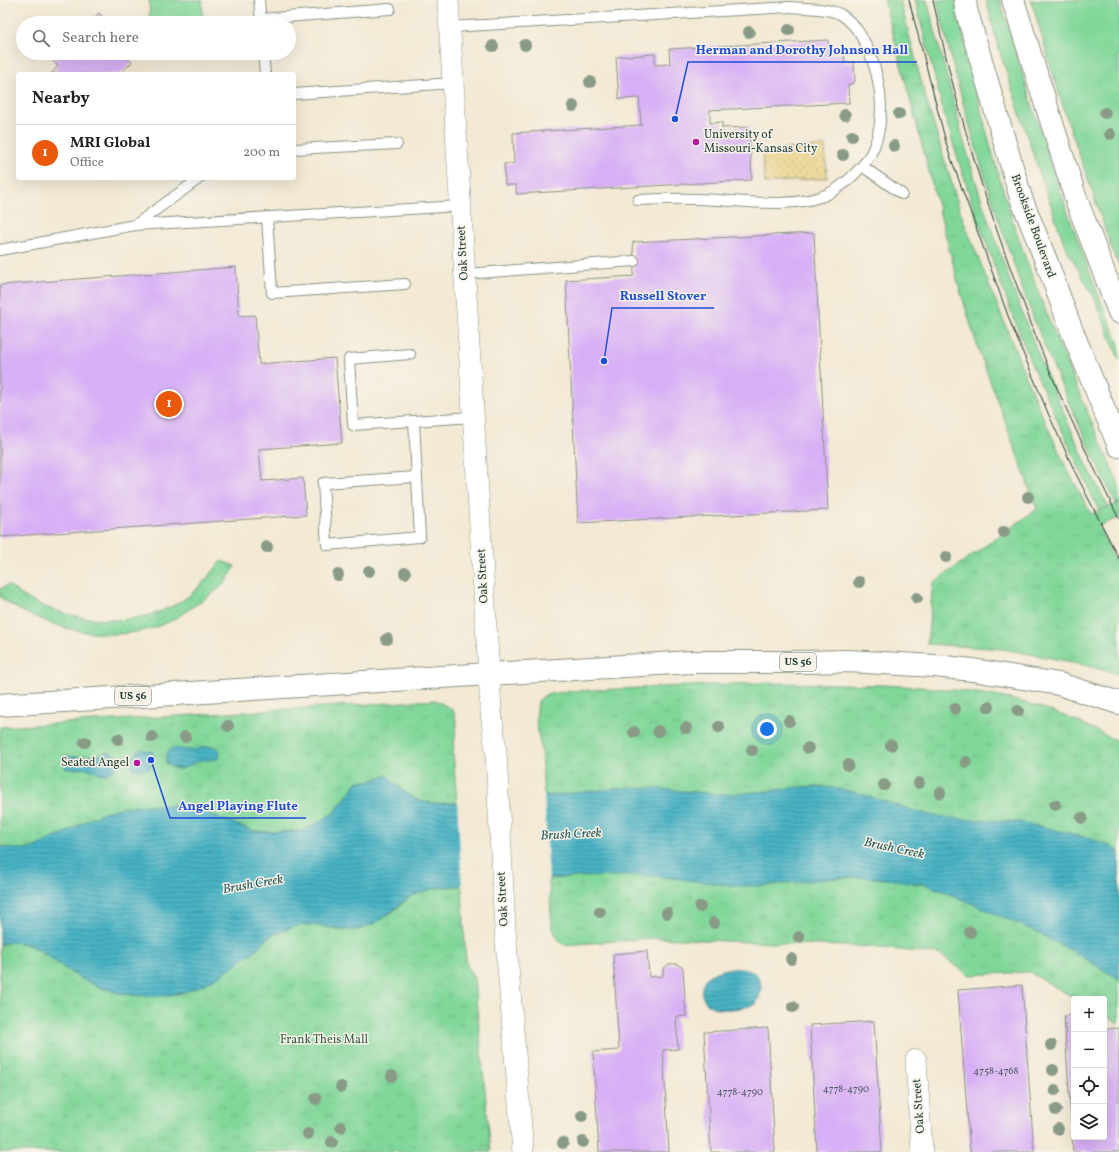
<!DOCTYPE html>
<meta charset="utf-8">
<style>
body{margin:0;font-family:Vollkorn,serif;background:#f2f2f2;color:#222}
.controls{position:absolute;right:12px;bottom:12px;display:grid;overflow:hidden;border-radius:4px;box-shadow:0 4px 16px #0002}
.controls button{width:36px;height:36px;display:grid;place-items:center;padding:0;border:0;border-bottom:1px solid #e0e0e0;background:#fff;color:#222;font:20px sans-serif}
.you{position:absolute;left:767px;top:729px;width:14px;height:14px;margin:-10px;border:3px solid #fff;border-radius:50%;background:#1a73e8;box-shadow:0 0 0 6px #1a73e833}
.badge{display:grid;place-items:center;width:26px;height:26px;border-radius:50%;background:#ea580c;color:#fff;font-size:13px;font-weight:700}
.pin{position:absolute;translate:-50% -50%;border:2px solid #fff;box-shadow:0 1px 4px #0006}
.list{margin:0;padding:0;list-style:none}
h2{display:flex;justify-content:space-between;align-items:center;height:52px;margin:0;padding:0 16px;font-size:17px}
h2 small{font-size:13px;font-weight:400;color:#767676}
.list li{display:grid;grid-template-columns:26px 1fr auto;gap:12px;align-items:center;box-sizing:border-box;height:56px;padding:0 16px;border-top:1px solid #e0e0e0}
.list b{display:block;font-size:15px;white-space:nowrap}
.list p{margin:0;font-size:13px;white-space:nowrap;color:#767676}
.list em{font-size:13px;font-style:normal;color:#767676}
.icon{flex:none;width:22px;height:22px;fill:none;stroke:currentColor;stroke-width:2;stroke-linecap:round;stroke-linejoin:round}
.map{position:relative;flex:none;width:1119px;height:1152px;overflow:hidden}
.search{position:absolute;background:#fff;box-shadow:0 4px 16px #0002;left:16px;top:16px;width:280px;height:44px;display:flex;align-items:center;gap:10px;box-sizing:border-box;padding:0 14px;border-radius:22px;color:#767676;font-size:15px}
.panel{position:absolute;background:#fff;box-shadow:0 4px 16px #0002;left:16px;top:72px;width:280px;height:108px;border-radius:4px}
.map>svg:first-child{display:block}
.grass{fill:#81d79a;stroke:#508a67}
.sand{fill:url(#sand-dots);stroke:#868c69}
.park{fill:url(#park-tufts);stroke:#508a67}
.garden{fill:url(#garden-dots);stroke:#508a67}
.water{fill:url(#water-rules);stroke:#34787c}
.pier{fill:#f3e9d4}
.building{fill:#d7aff6}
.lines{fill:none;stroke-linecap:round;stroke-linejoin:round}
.lane-casing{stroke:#899384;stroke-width:12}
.street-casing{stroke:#899384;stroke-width:22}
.secondary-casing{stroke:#899384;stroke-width:24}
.highway-casing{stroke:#899384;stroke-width:24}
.lane{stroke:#fff;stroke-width:10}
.street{stroke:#fff;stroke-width:21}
.secondary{stroke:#fff;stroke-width:22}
.highway{stroke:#fff;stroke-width:22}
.tram{stroke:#1f3d34;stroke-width:1}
.tree{fill:#899b87}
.poi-dot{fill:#b5179e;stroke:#f7f3e8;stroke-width:1.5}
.labels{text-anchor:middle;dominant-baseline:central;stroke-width:3;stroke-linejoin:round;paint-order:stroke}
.number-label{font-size:10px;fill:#4d5a64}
.shield{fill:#f7f3e8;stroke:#60746a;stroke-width:1}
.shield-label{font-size:11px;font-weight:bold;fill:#1f3d34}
.poi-label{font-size:12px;fill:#1f3d34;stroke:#f7f3e8;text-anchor:start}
.street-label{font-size:12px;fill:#1f3d34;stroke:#f7f3e8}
.park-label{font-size:12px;fill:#335c48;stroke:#f7f3e8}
.water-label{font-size:13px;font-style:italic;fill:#295a58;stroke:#f7f3e8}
.leader{fill:none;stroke:#1d4ed8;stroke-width:1.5}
.callout-dot{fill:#1d4ed8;stroke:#f7f3e8;stroke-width:1.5}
.callout-label{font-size:13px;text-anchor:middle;font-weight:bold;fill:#1d4ed8;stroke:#f7f3e8;stroke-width:3;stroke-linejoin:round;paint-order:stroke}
</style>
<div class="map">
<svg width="1119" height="1152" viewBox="0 0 1119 1152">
<defs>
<pattern id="sand-dots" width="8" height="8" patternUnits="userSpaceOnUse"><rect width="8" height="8" fill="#eeda9e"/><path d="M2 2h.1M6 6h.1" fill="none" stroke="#ccbc89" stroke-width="1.8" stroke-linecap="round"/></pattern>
<pattern id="park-tufts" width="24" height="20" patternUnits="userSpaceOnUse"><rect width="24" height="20" fill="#81d79a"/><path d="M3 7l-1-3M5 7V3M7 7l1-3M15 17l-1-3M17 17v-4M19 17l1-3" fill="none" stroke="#6fb985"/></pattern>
<pattern id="garden-dots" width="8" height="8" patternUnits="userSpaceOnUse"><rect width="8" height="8" fill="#81d79a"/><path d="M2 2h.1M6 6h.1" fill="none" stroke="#6fb985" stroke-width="1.8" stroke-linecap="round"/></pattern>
<pattern id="water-rules" width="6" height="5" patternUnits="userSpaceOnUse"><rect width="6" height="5" fill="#48b3c5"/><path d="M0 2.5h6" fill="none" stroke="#3b93a1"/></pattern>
</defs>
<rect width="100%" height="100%" fill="#f7f3e8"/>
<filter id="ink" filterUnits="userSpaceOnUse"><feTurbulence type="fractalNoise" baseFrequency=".025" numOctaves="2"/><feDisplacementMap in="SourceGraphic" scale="8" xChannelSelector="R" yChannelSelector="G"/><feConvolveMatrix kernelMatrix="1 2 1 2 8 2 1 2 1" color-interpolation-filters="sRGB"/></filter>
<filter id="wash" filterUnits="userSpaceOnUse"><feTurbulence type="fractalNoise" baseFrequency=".012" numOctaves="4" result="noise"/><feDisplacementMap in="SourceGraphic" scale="16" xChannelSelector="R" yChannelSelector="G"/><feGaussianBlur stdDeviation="0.9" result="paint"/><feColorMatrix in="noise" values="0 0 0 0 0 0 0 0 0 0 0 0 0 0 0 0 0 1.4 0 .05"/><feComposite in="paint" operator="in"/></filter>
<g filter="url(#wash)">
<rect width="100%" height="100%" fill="#f3e9d4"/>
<path class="grass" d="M149,0H202L203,21L150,23Z
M915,0H927L964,142L983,205L1011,284L1040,359L1085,461L1108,507L1099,511L1031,363L1002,287L974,209L945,118Z
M937,0H955C972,75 990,152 1014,225C1044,314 1082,400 1119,485V503L1116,504C1084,436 1051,367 1025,296C990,199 960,101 937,0Z
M986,0H1000C1035,116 1071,233 1119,344V359L1094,297L1065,246L1032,151L999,49Z
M1031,0H1119V264L1115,258L1064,110Z"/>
<path class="sand" d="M825,146L827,178L765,183L762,151Z"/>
<path class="park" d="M884,0H900L925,96L962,217L1034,397L1064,463L1091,514L1119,503V518L1098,526L1119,569V674L1072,662L1003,649L927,644L933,583L1037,509L978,348L960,290Z
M756,683C799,683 841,684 883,685C943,688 1005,692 1062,715C1081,722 1100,733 1119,742V1023L1104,1015V999H1076L1029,972L969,975L939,954L869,947L655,938L564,945L558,939L552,928L541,750L536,719L538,701L545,695L571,691Z
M436,700L453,710L457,723L453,753L457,802C448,803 438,804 429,803C411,802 399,786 387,775L370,781H358L334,813L310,827L299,831L276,832L253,831L228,821L87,820C75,828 42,847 28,849C19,850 9,848 0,847V727Z
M462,886L466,963L474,978L491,1152H0V944C31,936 47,957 70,972C79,978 91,984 102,988C126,997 152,996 177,994C199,991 243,961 260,946C264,943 266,938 271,936C283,929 300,923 314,925C327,927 342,932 356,930C359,929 363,926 367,925C375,921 384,918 391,913C397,908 403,902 410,897C426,888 444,887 462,886Z"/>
<path class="garden" d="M221,561L235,566C232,572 228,579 224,584C215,593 204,599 194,606C186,611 179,617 171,621C130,641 80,636 40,619C25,613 12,607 0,597V589L8,585C14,589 19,594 26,598C75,624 143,631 190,595C202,585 211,574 221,561Z"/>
<path class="water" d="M203,747C209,747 216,745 220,751L219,758C213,761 206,759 199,761C185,766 180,775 166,763C164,743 178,749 190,750C195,750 198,749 203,747Z
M142,749L153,752C158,765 146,773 133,769C129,761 134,753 142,749Z
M106,752C122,753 120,771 106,774C101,775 97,771 92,770C83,767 75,770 66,769L64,764L65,758L68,756C82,758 93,757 106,752Z
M387,775C397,785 407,796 420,801C433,806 461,802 476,801C505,799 534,797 563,794C579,793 595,790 611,789C651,785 689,793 728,794C764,794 798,783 833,788C871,793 905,812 943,817C968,821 993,819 1018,822C1037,825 1055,830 1073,834C1089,839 1106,842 1119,852V979L1072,951L1032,930L948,893L927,885L895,880L863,877L838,878L758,886H737L662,877L641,875L613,876L575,877L441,887C430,890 419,892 409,898C394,908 375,928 355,930C341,931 327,926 313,925C301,924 291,927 281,932C277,933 273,934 270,936C265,939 263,944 259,947C236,965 209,986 181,993C172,995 162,996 154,996C125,997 94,988 70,972C47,958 32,936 0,944V847L15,849H30L73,829L87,820L108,811L124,807L152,805L179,806L200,810L253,831L276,832L299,831L310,827L334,813L358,781H370Z
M731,968C738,969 746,969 753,972C765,979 761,995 756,1004C744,1008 725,1012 713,1007C699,1002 698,983 710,975C716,971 724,970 731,968Z"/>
<path class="pier" d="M544,794L549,881L462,888L457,800Z"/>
<g id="blocks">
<path class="building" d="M99,13L109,23H90Z
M828,40L829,54L844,53L845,63L854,62L855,82L848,85L849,103L710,110V123L722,122V128L749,127L752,180L516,194V185H505L504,164L514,163L513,133L641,125L639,98L619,99L616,57L655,54V65L670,64L669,49Z
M61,53H132L127,58L132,62L120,74H51L58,66L53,61Z
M814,233L828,510L578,523L566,280L634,276L633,242Z
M236,267L239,316L255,315L259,364L335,358L342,443L259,449L262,481L303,478L306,515L0,537V285Z
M647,951L649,977L663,976V969L669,964H677L683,968L686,1016L676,1017L678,1049L663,1050L669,1152H599L593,1052L619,1050L613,954Z
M1022,985L1034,1152H970L958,990Z
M1074,1015V1137H1104V1029L1119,1028V1152H1073L1064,1016Z
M874,1021L882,1152H817L810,1025Z
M768,1028L775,1152H711L704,1032Z"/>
</g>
</g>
<g filter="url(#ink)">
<use href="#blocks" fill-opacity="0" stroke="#899384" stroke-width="1"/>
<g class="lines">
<g class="lane-casing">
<path id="lane" d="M259,0L261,23
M260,19L390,9
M450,27L789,7C803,8 828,8 840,14C867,30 880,76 881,106C881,119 879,134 874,147C867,165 844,186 828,194C793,210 736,200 698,199C678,198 658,199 638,200
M263,53L265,74
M294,94L453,83
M294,149L397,144
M862,166L902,194
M267,217L272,293L405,284
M135,225L200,178
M0,250L135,225L460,206
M465,274L634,261
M410,354L349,359L353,425L473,417
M414,421L420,537L327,545L323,483L417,477"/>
</g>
<g class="street-casing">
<path id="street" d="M448,0L489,674L491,712L496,752L505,930L523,1152
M916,1060L922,1152"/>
</g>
<g class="secondary-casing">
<path id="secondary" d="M965,0L966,9L1021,198L1047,263L1070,326L1119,446
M1013,0L1076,199L1119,312"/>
</g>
<g class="highway-casing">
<path id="highway" d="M0,705L489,674L692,662H803L848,661L935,666L973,670L1059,684L1119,703"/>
</g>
<use href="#lane" class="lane"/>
<use href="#street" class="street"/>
<use href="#secondary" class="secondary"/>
<use href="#highway" class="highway"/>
<path class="tram" d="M909,0L948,150L1011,324L1048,413L1075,472L1119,559
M933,0C944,50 956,100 971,149C987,205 1007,260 1028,315C1053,385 1086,452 1119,519"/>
</g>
<g class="tree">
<circle cx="789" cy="30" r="6"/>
<circle cx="749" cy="32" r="6"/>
<circle cx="525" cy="45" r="6"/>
<circle cx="493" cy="46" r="6"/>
<circle cx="590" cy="82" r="6"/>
<circle cx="573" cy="106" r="6"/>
<circle cx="1105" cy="113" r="6"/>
<circle cx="899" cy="114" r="6"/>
<circle cx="845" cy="115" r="6"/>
<circle cx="1110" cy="134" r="6"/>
<circle cx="852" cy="136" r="6"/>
<circle cx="894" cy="146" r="6"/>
<circle cx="843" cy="155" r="6"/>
<circle cx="1028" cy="497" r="6"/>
<circle cx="1004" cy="532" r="6"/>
<circle cx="267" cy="547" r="6"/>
<circle cx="946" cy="557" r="6"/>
<circle cx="369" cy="571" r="6"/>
<circle cx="405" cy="573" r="6"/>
<circle cx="338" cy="575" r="6"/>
<circle cx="859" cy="582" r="6"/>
<circle cx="917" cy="598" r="6"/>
<circle cx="387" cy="639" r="6"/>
<circle cx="989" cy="707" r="6"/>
<circle cx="955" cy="709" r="6"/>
<circle cx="1018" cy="711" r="6"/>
<circle cx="789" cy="721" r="6"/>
<circle cx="228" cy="726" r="6"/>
<circle cx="719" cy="727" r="6"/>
<circle cx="686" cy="728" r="6"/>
<circle cx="658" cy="731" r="6"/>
<circle cx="634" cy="732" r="6"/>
<circle cx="152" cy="737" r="6"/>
<circle cx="185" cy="737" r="6"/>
<circle cx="118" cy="739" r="6"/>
<circle cx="85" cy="742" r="6"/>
<circle cx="891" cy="745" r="6"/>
<circle cx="808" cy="748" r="6"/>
<circle cx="752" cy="750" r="6"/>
<circle cx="966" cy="762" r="6"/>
<circle cx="848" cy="765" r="6"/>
<circle cx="919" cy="783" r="6"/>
<circle cx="884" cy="785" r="6"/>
<circle cx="940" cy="793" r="6"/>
<circle cx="1055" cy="805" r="6"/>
<circle cx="1082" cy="818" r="6"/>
<circle cx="700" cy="907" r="6"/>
<circle cx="600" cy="912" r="6"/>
<circle cx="667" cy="913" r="6"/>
<circle cx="714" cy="923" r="6"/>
<circle cx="970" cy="932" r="6"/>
<circle cx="799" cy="937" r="6"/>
<circle cx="791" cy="959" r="6"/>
<circle cx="793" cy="1007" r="6"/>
<circle cx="1051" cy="1045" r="6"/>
<circle cx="1053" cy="1070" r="6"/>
<circle cx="392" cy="1076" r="6"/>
<circle cx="341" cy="1087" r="6"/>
<circle cx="1055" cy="1090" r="6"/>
<circle cx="316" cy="1099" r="6"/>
<circle cx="1056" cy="1110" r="6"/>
<circle cx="582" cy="1116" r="6"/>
<circle cx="341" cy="1127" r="6"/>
<circle cx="1058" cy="1129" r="6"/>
<circle cx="308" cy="1134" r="6"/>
<circle cx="332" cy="1142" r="6"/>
<circle cx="583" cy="1142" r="6"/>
<circle cx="563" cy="1143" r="6"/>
</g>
</g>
<g class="poi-dot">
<circle cx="696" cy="142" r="4"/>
<circle cx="137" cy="763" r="4"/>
</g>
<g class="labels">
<g class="number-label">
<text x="996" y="1071">4758-4768</text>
<text x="846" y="1089">4778-4790</text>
<text x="740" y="1092">4778-4790</text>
</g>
<g class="shield">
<rect x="780" y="653" width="36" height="18" rx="3"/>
<rect x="115" y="687" width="36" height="18" rx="3"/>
</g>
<g class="shield-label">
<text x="798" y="662">US 56</text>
<text x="133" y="696">US 56</text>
</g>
<g class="poi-label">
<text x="704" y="135">University of<tspan x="704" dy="14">Missouri-Kansas City</tspan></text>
<text x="129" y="763" text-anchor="end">Seated Angel</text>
</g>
<g class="street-label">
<text transform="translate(1033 226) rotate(70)">Brookside Boulevard</text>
<text transform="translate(463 253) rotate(-93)">Oak Street</text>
<text transform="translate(483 576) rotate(-93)">Oak Street</text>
<text transform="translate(503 899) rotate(-93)">Oak Street</text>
<text transform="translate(919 1106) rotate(-94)">Oak Street</text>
</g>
<g class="park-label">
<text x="324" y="1040">Frank Theis Mall</text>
</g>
<g class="water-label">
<text transform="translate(571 835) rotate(-3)">Brush Creek</text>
<text transform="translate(894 849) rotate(12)">Brush Creek</text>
<text transform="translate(253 885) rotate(-10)">Brush Creek</text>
</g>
</g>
<path class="leader" d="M675 119L688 62H917M604 361L612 308H714M151 760L170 818H306"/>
<g class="callout-dot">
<circle cx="675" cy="119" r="4"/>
<circle cx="604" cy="361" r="4"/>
<circle cx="151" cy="760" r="4"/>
</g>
<g class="callout-label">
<text x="802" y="54">Herman and Dorothy Johnson Hall</text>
<text x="663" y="300">Russell Stover</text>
<text x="238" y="810">Angel Playing Flute</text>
</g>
</svg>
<div class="controls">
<button>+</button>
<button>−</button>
<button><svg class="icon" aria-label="locate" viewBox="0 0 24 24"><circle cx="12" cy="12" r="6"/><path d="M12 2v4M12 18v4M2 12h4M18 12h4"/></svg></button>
<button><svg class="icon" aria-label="layers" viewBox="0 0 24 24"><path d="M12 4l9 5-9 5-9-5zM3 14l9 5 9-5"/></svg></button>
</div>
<div class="you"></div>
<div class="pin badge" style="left:169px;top:404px">1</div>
<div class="search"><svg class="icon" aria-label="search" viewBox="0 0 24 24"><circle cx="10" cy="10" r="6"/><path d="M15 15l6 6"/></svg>Search here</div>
<section class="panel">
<h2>Nearby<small></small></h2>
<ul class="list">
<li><span class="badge">1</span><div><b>MRI Global</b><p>Office</p></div><em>200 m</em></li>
</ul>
</section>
</div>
